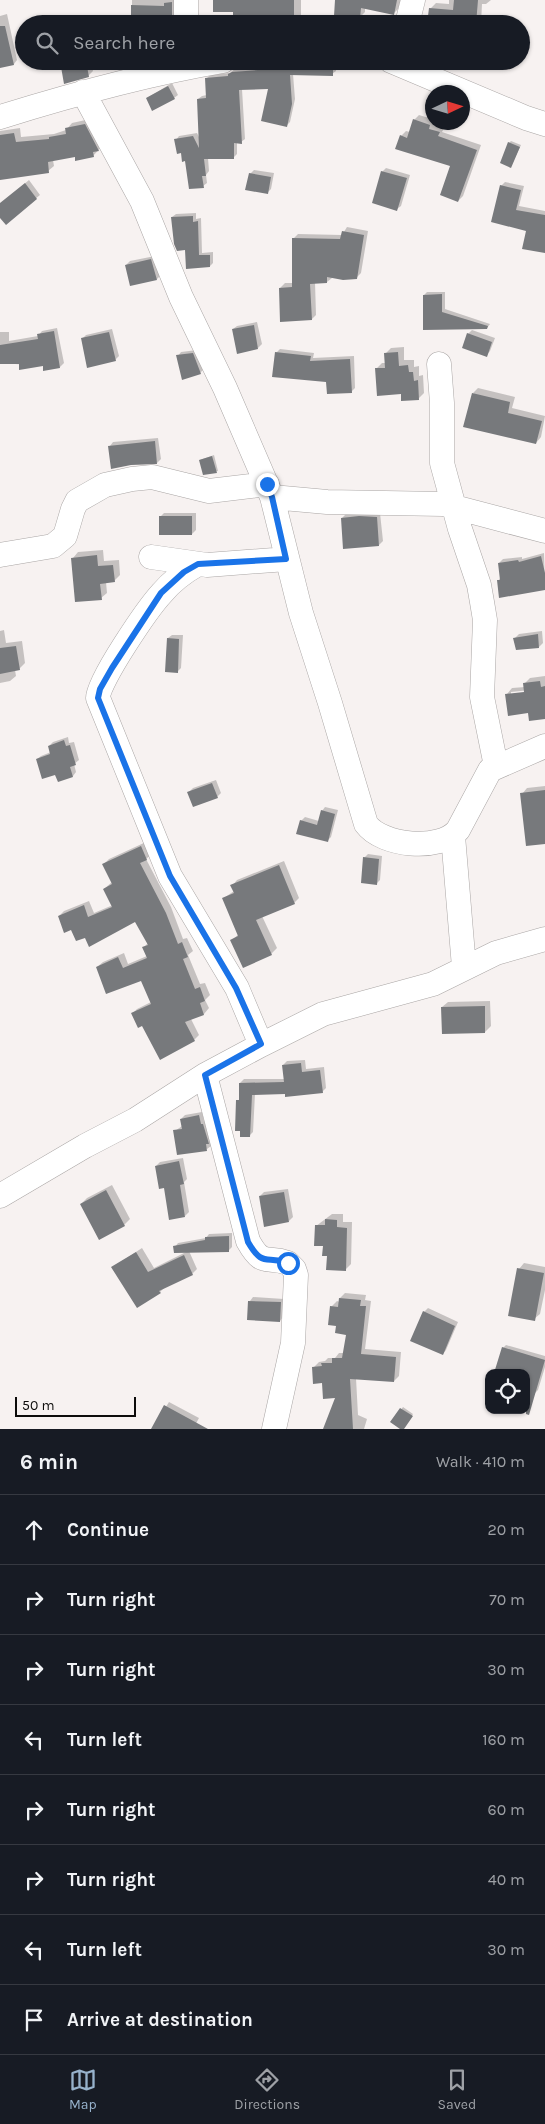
<!DOCTYPE html>
<meta charset="utf-8">
<style>
body{margin:0;font-family:Karla,sans-serif;background:#242831;color:#f1f3f6}
.controls{position:absolute;right:15px;bottom:15px;display:grid;overflow:hidden;border-radius:10px;box-shadow:0 1px 4px #0004}
.controls button{width:45px;height:45px;display:grid;place-items:center;padding:0;border:0;border-bottom:1px solid #363941;background:#171b24;color:#f1f3f6;font:25px sans-serif}
.compass{position:absolute;left:425px;top:85px;width:45px;height:45px;border-radius:50%;background:#171b24;box-shadow:0 1px 4px #0004;rotate:86deg}
.scale{position:absolute;left:15px;bottom:12px;width:121px;box-sizing:border-box;padding-left:5px;border:2px solid #0d0c0b;border-top:0;font-size:14px;line-height:18px;white-space:nowrap;color:#0d0c0b;-webkit-text-stroke:4px #f7f2f1;paint-order:stroke}
.stop{position:absolute;width:15px;height:15px;margin:-11px;border:4px solid #1a73e8;border-radius:50%;background:#fff}
.stop.end{background:#1a73e8;border-color:#fff;box-shadow:0 1px 5px #0008}
.list{margin:0;padding:0;list-style:none}
h2{display:flex;justify-content:space-between;align-items:center;height:65px;margin:0;padding:0 20px;font-size:21px}
h2 small{font-size:16px;font-weight:400;color:#9ea1a6}
.list li{display:grid;grid-template-columns:32px 1fr auto;gap:15px;align-items:center;box-sizing:border-box;height:70px;padding:0 20px;border-top:1px solid #363941}
.list b{display:block;font-size:19px;white-space:nowrap}
.list em{font-size:16px;font-style:normal;color:#9ea1a6}
.icon{flex:none;width:28px;height:28px;fill:none;stroke:currentColor;stroke-width:2;stroke-linecap:round;stroke-linejoin:round}
.map{position:relative;flex:none;width:545px;height:1429px;overflow:hidden}
.search{position:absolute;background:#171b24;box-shadow:0 1px 4px #0004;left:15px;right:15px;top:15px;height:55px;display:flex;align-items:center;gap:12px;box-sizing:border-box;padding:0 18px;border-radius:28px;color:#9ea1a6;font-size:19px}
.sheet{height:625px;background:#171b24}
nav{display:flex;justify-content:space-around;align-items:center;box-sizing:border-box;height:70px;border-top:1px solid #363941;background:#171b24;font-size:14px;color:#9ea1a6}
nav a{display:grid;justify-items:center;gap:2px}
nav .on{color:#97b2cc}
.map>svg:first-child{display:block}
.shadow{fill:#0003;fill-rule:evenodd}
.building{fill:#77797c}
.lines{fill:none;stroke-linecap:round;stroke-linejoin:round}
.minor-casing{stroke:#aaa6a5;stroke-width:25}
.minor{stroke:#fff;stroke-width:24}
.route{stroke:#1a73e8;stroke-width:6}
</style>
<div class="map">
<svg width="545" height="1429" viewBox="0 0 545 1429">
<rect width="100%" height="100%" fill="#f7f2f1"/>
<path class="shadow" d="M132,0H176V19L172,23H132Z
M214,0H301V18L296,24H234V11Z
M336,0H401L398,9L393,14L365,8V12L360,17Z
M449,0H491L486,4H482L481,24H422L430,14V9L436,3L449,4Z
M7,14L17,60L14,64L0,67V16Z
M61,61H133L129,65L118,68V61L92,66L93,71L88,76Z
M281,61H336V71L332,74H293L295,99L290,122L287,125L270,87L242,89L245,139L241,142H237V154L234,157L208,158L209,171L206,175L207,183L203,186L176,140L179,136L197,133L200,139L198,99L202,96L207,95L206,79L210,75L230,73L236,68L259,67L263,63Z
M172,83L178,95L174,98H147Z
M419,115L432,119L433,124L444,128L442,132L481,145L463,196L458,201L451,165L401,136L406,131L410,132L414,120Z
M90,119L104,144L93,156H76L53,160L54,166L48,171L0,179V131L20,128L21,137L54,134L66,130L72,123Z
M511,141L521,145L511,166L509,143Z
M386,168L410,175L401,206L397,209L382,172Z
M254,170L274,173L271,189L267,193L250,174Z
M29,180L40,195L6,223L0,216V204Z
M505,182L524,186L519,206L545,211V252L527,230L501,186Z
M196,213V219L201,218L202,253L213,252V263L210,266L186,249L172,217L176,214Z
M347,227L368,231L361,273L356,278H332L327,282H315L316,315L312,319L280,288L285,283H293V239L298,234L342,235Z
M155,256L161,275L157,279L131,284L126,265L130,261Z
M427,292H445V309L490,324L487,328H425L424,295Z
M257,322L262,344L258,348L233,329L237,326Z
M57,328L64,363L60,367L0,363V332H9V341L38,336L42,331Z
M112,329L119,356L115,360L82,339L86,335Z
M472,330L495,338L490,351L487,355L468,334Z
M404,347V360H414V367L419,366V376L423,375L424,393L418,399L402,393L376,369L382,363H386L385,354L391,348Z
M280,349L314,353L313,358L354,356L355,388L351,392L276,353Z
M197,350L204,369L200,373L178,356L181,352Z
M478,388L515,397L512,408L545,416L541,437L536,443L473,393Z
M158,438L161,459L157,463L110,446L113,442Z
M214,455L218,471L204,474L200,460Z
M164,513H196V530L192,534L160,517Z
M380,513L383,541L379,545L342,518L346,514Z
M103,550L104,561L119,560L120,575L114,581L106,582L107,593L101,598L73,558L78,552Z
M544,553L545,589L500,597L498,581L501,577L499,563L503,559L522,557V559Z
M4,630L6,643L22,641L25,663L19,669L15,670L16,676L10,681L0,683V631Z
M542,631L543,643L539,647L515,638L519,634Z
M172,635H183L181,668L177,672L168,638Z
M545,676V718L529,712L507,694L512,688L525,687V683L530,678ZM530,690L531,692L511,694V692Z
M68,737L69,743L74,742L79,760L74,764L76,772L73,776L56,774L37,759L41,756L51,752L49,746L53,742Z
M216,780L221,793L217,797L189,792L193,788Z
M545,786V843L522,794L527,788Z
M325,807L338,810L331,837L327,841L301,821L305,817L319,821L322,811Z
M146,842L152,854L146,859L171,907L183,939L187,938L193,951L188,955L200,984L205,983L210,995L205,1000L209,1008L204,1014L191,1019L199,1035L194,1040L142,1025L132,1014L137,1009L151,1002L142,979L97,967L103,962L124,953L128,964L147,956L144,947L148,943L136,921L86,936L72,929L59,916L64,911L89,901L94,913L113,905L104,889L112,882L104,864L109,859Z
M368,854L382,856L380,880L377,883L364,858Z
M284,861L299,898L294,903L262,916L277,948L271,954L232,940L239,934L224,898L234,891L232,886L237,880Z
M490,1001L491,1026L485,1032L442,1007L448,1002Z
M305,1060L306,1069L324,1067L326,1088L322,1092L255,1094L253,1132L249,1136L238,1101L240,1098V1083L244,1079H285L283,1065L287,1061Z
M202,1112L204,1121H207L211,1146L207,1149L175,1131L182,1126L181,1119L185,1115Z
M183,1158L187,1179L184,1182L189,1212L185,1216L165,1186L156,1166L160,1162Z
M112,1185L130,1219L124,1225L81,1204L87,1198Z
M288,1189L293,1217L289,1221L260,1196L264,1192Z
M332,1214H343V1222H352L351,1264L345,1270L328,1255L316,1226Z
M232,1233V1247L229,1250L189,1251L197,1269L192,1274L165,1287L160,1292L113,1267L142,1248L154,1268L188,1251L175,1247L178,1243L206,1238L209,1234Z
M524,1263L545,1267V1290L540,1314L534,1319L519,1269Z
M345,1293L366,1295L365,1300L371,1301L365,1349L401,1352L399,1376L394,1381L356,1378L358,1415L367,1419L364,1429H324L337,1397L314,1367L319,1362L325,1361L328,1358H335L339,1353H344L347,1333L338,1325L331,1307L337,1301L340,1302V1298Z
M253,1297L284,1299L283,1317L280,1321L250,1301Z
M428,1308L458,1322L446,1350L443,1354L424,1312Z
M506,1345L545,1356V1367L538,1390L535,1393L526,1373L503,1348Z
M169,1402L199,1418L193,1429H157L154,1426Z
M403,1407L413,1414L403,1429L392,1422Z"/>
<path class="building" d="M213,0H294V24H233V12H213Z
M335,0H397L394,15L361,8L360,18L334,16Z
M454,0H478L476,24H427L429,8L453,10Z
M172,2V21L131,24V5L164,6V3Z
M0,26H5L14,65L0,68Z
M60,61H86L89,77L64,84Z
M296,63H333V76L290,75L292,104L287,127L261,121L268,89L239,90L242,144L234,143V159H204L206,176H202L204,188L189,189L185,161L182,162L181,153L177,154L174,139L193,136L199,148L197,99L206,98L205,78L228,76V74L232,72L258,70V66Z
M168,86L175,99L152,111L146,98Z
M413,119L430,125L429,129L440,132L438,136L477,150L458,202L440,195L450,166L395,149L400,135L407,138Z
M85,124L99,151L93,152L94,157L75,161V157L48,162L49,173L0,180V135L14,133L16,142L49,139V137L66,134L65,128Z
M508,142L520,147L511,168L500,163Z
M381,171L407,178L397,211L372,203Z
M249,173L271,177L268,194L245,190Z
M25,183L37,199L6,225L0,218V203Z
M500,185L521,190L516,210L545,215V253L522,249L526,231L491,222Z
M193,216V222L198,221L199,255H210V267L186,269L185,250L177,251L174,244L171,217Z
M342,231L364,235L357,279L343,280L327,277V283L310,284L312,320L280,322L279,288L292,287V238L340,239Z
M151,259L157,280L130,286L125,265Z
M442,294V312L488,326L487,329L423,330V295Z
M254,325L258,349L237,354L232,329Z
M54,331L60,368L43,371V366L19,370V364H0V345L38,339L37,334Z
M109,332L116,361L87,368L81,338Z
M467,333L492,342L487,357L462,348Z
M275,352L311,356L310,361L350,359L352,393L327,394L326,382L272,377Z
M398,352L399,366L408,365L409,372H413L414,381L418,380L419,400L401,401V394L377,396L375,368H385L384,353Z
M193,353L201,374L182,380L176,355Z
M472,393L510,402L508,413L542,421L536,444L463,427Z
M155,441L157,464L131,465L111,469L108,446Z
M212,456L217,473L203,475L199,460Z
M159,516H192V535H159Z
M359,516L377,517L379,546L343,549L341,518Z
M97,555L98,566L113,565L115,582L100,584L102,600L75,602L71,558Z
M541,556L545,573V590L499,598L497,580H500L498,563L518,560L519,562Z
M538,634L539,648L516,650L513,638Z
M167,638L179,639L178,673L165,672Z
M16,646L20,670L0,674V648Z
M540,681L541,687L545,686V719L529,721L528,713L508,716L505,694L524,692L523,683Z
M64,740L66,746L70,745L76,765L70,767L73,777L58,782L55,775L42,779L36,759L50,754L48,746Z
M212,783L218,798L193,807L187,792Z
M545,790V844L526,846L520,793Z
M321,810L335,814L328,842L296,834L300,820L317,825Z
M141,846L147,860L140,863L166,913L178,944L182,942L188,957L183,959L195,989L200,987L205,1001L200,1003L204,1015L185,1022L195,1041L160,1060L142,1026L138,1028L131,1013L151,1004L141,981L106,994L96,967L118,957L123,968L147,958L142,947L148,945L135,922L89,947L85,938L76,941L71,930L64,933L58,916L84,905L88,917L112,907L103,889L112,884L102,864Z
M363,857L379,859L377,885L361,883Z
M279,865L295,904L256,920L272,955L243,968L230,940L238,936L222,898L234,893L230,885Z
M485,1006V1033L442,1034L441,1007Z
M301,1063L302,1072L320,1070L323,1093L285,1097V1094L252,1095L250,1137H240V1131H235L236,1100H239V1083L284,1082L282,1065Z
M199,1115L201,1124H203L209,1144H206L207,1151L177,1155L173,1130L182,1129L180,1119Z
M179,1161L184,1184L180,1185L185,1217L169,1220L164,1188L159,1189L155,1166Z
M106,1190L125,1226L99,1240L80,1204Z
M284,1192L289,1222L264,1227L259,1196Z
M325,1219L337,1220V1227L347,1228L346,1271L326,1270L327,1256H322L323,1246H314L315,1225H325Z
M229,1236V1252L174,1253L173,1246L205,1240V1237Z
M136,1252L148,1272L184,1255L193,1275L159,1291L161,1293L137,1308L111,1267Z
M517,1268L544,1273L535,1321L508,1316Z
M339,1298L361,1300L360,1306H366L361,1354L396,1357L394,1382L350,1379L353,1429H323L335,1398L323,1399L322,1383L313,1384L312,1367L322,1366L321,1363H332V1358H342L346,1335L335,1333L336,1326L328,1325L330,1306L338,1307Z
M248,1301L281,1302L280,1322L247,1320Z
M423,1311L455,1326L443,1355L410,1341Z
M502,1347L545,1360L529,1415L526,1414V1373H494Z
M164,1405L208,1429H151Z
M400,1408L413,1416L404,1429H400L390,1422Z"/>
<g class="lines">
<g class="minor-casing">
<path id="minor" d="M186,24V0
M407,24L413,0
M391,61L526,118L545,124
M83,92L142,201L181,297L225,388L272,497L301,613L330,703L366,824C382,846 440,852 458,830L490,770L545,746
M0,117C74,94 147,74 223,61
M439,364L442,403V463L460,529L479,585L482,602L485,620L482,697L496,766
M272,497L327,502L443,504L545,531
M0,555L53,546L65,536L73,509L77,501L105,485L132,479L152,477L209,491L267,484
M151,557L207,565L287,559
M198,564C184,572 172,581 162,593C148,608 98,681 98,698L170,876L237,988L261,1045
M453,836L464,967
M205,1075L248,1241C263,1268 266,1255 288,1263L294,1269L296,1275L293,1343L274,1429
M0,1196L85,1146L135,1120L205,1075L261,1045L323,1014L433,984L496,953L545,939"/>
</g>
<use href="#minor" class="minor"/>
</g>
<g class="lines">
<path class="route" d="M267,484L272,497L286,559L198,564L184,572L161,593L112,668L100,689L98,698L170,876L236,988L261,1044L205,1075L248,1242C263,1268 266,1255 288,1263"/>
</g>
</svg>
<div class="controls">
<button><svg class="icon" aria-label="locate" viewBox="0 0 24 24"><circle cx="12" cy="12" r="6"/><path d="M12 2v4M12 18v4M2 12h4M18 12h4"/></svg></button>
</div>
<svg class="compass" viewBox="-18 -18 36 36"><path d="M0-13l5 13h-10z" fill="#e53935"/><path d="M0 13l5-13h-10z" fill="#9ea1a6"/></svg>
<div class="scale">50 m</div>
<div class="stop" style="left:288px;top:1263px"></div>
<div class="stop end" style="left:267px;top:484px"></div>
<div class="search"><svg class="icon" aria-label="search" viewBox="0 0 24 24"><circle cx="10" cy="10" r="6"/><path d="M15 15l6 6"/></svg>Search here</div>
</div>
<section class="sheet">
<h2>6 min<small>Walk · 410 m</small></h2>
<ul class="list">
<li><svg class="icon" aria-label="ahead" viewBox="0 0 24 24"><path d="M12 20V5M6 11l6-6 6 6"/></svg><div><b>Continue</b></div><em>20 m</em></li>
<li><svg class="icon" aria-label="right" viewBox="0 0 24 24"><path d="M7 20v-9h11M14 6l5 5-5 5"/></svg><div><b>Turn right</b></div><em>70 m</em></li>
<li><svg class="icon" aria-label="right" viewBox="0 0 24 24"><path d="M7 20v-9h11M14 6l5 5-5 5"/></svg><div><b>Turn right</b></div><em>30 m</em></li>
<li><svg class="icon" aria-label="left" viewBox="0 0 24 24"><path d="M17 20v-9H6M10 6l-5 5 5 5"/></svg><div><b>Turn left</b></div><em>160 m</em></li>
<li><svg class="icon" aria-label="right" viewBox="0 0 24 24"><path d="M7 20v-9h11M14 6l5 5-5 5"/></svg><div><b>Turn right</b></div><em>60 m</em></li>
<li><svg class="icon" aria-label="right" viewBox="0 0 24 24"><path d="M7 20v-9h11M14 6l5 5-5 5"/></svg><div><b>Turn right</b></div><em>40 m</em></li>
<li><svg class="icon" aria-label="left" viewBox="0 0 24 24"><path d="M17 20v-9H6M10 6l-5 5 5 5"/></svg><div><b>Turn left</b></div><em>30 m</em></li>
<li><svg class="icon" aria-label="arrive" viewBox="0 0 24 24"><path d="M6 21V4h12l-3 4 3 4H6"/></svg><div><b>Arrive at destination</b></div></li>
</ul>
</section>
<nav>
<a class="on"><svg class="icon" aria-label="map" viewBox="0 0 24 24"><path d="M3 6l6-2 6 2 6-2v14l-6 2-6-2-6 2zM9 4v14M15 6v14"/></svg>Map</a>
<a><svg class="icon" aria-label="directions" viewBox="0 0 24 24"><path d="M12 3l9 9-9 9-9-9zM9 14v-3h6M13 9l2 2-2 2"/></svg>Directions</a>
<a><svg class="icon" aria-label="saved" viewBox="0 0 24 24"><path d="M7 4h10v16l-5-4-5 4z"/></svg>Saved</a>
</nav>
